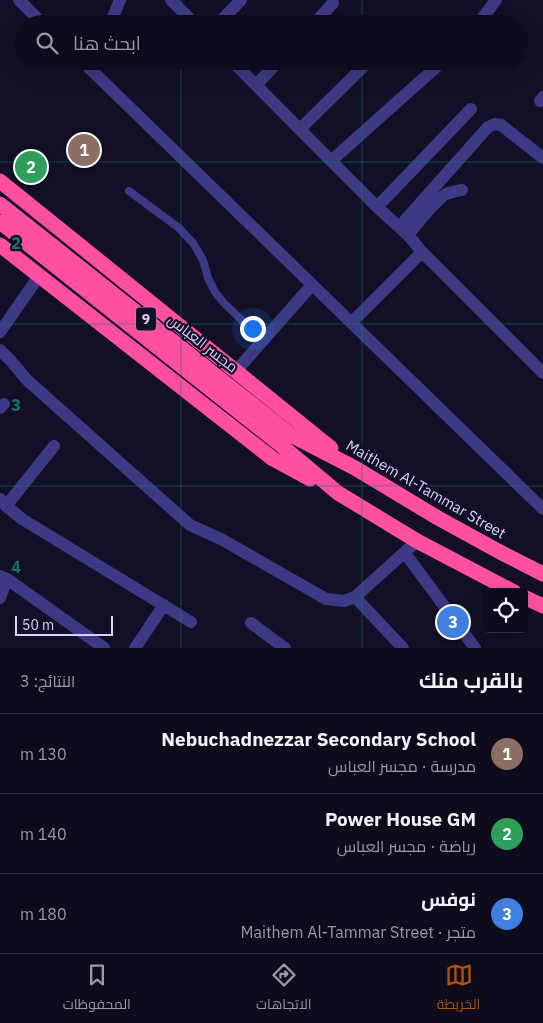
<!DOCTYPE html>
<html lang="ar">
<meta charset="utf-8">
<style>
body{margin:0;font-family:"IBM Plex Sans",Cairo,sans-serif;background:#1c1929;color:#f1f3f6;direction:rtl}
.controls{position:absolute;right:15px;bottom:15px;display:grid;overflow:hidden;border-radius:5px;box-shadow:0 5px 20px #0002}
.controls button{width:45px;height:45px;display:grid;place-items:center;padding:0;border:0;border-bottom:1px solid #2e2b3b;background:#0e0b1c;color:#f1f3f6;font:25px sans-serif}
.scale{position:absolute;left:15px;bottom:12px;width:98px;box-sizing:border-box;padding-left:5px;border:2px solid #d9d4ff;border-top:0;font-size:14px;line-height:18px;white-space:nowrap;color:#d9d4ff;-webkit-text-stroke:4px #130f26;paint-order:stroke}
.you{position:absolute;left:252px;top:328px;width:18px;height:18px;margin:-12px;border:4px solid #fff;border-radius:50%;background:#1a73e8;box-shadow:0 0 0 8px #1a73e833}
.badge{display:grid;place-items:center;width:32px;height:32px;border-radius:50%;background:#b45309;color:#fff;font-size:16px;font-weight:700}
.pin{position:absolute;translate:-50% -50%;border:2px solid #fff;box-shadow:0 1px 5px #0006}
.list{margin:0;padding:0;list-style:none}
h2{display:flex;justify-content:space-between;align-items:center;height:65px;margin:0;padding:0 20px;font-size:21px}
h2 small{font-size:16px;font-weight:400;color:#9b9ba3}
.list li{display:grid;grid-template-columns:32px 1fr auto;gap:15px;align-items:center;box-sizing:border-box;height:80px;padding:0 20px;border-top:1px solid #2e2b3b}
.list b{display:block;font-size:19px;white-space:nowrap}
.list p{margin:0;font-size:16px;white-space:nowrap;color:#9b9ba3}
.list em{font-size:16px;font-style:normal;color:#9b9ba3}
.icon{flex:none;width:28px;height:28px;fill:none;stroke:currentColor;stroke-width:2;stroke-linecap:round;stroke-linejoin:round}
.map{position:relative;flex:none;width:543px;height:648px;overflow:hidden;direction:ltr}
.search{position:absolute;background:#0e0b1c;box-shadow:0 5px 20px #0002;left:15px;right:15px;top:15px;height:55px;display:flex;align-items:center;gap:12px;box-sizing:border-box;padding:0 18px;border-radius:28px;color:#9b9ba3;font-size:19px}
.sheet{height:305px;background:#0e0b1c}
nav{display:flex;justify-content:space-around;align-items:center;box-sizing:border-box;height:70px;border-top:1px solid #2e2b3b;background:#0e0b1c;font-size:14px;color:#9b9ba3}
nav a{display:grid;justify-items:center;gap:2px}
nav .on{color:#b45309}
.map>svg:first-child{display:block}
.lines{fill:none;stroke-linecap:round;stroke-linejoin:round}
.lane{stroke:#3d3a85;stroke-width:8}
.street{stroke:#3d3a85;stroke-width:12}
.highway{stroke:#ff4fa3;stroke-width:15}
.grid{fill:none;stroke:#0f766e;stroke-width:1;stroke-opacity:0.55}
.labels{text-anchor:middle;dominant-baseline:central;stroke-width:4.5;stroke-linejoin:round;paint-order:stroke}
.shield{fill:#130f26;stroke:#9e99be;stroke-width:1}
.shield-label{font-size:14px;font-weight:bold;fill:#d9d4ff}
.street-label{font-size:15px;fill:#d9d4ff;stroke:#130f26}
.grid-label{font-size:16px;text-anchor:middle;font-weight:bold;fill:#0f766e;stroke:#130f26;stroke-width:4.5;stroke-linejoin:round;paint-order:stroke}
</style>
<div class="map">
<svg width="543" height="648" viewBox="0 0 543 648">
<rect width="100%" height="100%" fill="#130f26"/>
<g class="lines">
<path class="lane" d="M129,191L179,228L193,243L203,260L208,278L215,292L223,302L263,341"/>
<path class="street" d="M19,0L43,24
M171,0L195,24
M110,24L120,0
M218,24L241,0
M314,24L333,3
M478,24L496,0
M82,61L543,509
M232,61L377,207L408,235L422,252L543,373
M256,85L279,61
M540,101L543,97
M300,129L369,61
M331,161L443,61
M377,207L471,109
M399,227L488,127L495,124L501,125L543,158
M408,235C417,224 435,201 446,194C451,192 456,191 462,190
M351,323L422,252
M0,332L39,276
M0,350L11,361L27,380L190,525L221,539L326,599L344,601L355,597L417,541
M236,371L312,285
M0,408L4,404
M0,499L6,506L22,519L191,622
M6,506L54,446
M405,553L475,648
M0,576L7,579L104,648
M355,597L403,648
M0,598L7,579
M251,623L285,648
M135,648L164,605"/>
<path class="highway" d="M0,181L331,448
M0,204L291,435L355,468L438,518L500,552L543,574
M0,222L282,446L338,493L417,541L514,592
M0,245L273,459L310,479
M524,597L543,606"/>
</g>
<path class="grid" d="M181,0V24M362,0V24M181,61V648M362,61V648M0,162H543M0,324H543M0,486H543"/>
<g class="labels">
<rect class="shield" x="136" y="307.5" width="20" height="23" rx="4"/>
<g class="shield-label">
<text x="146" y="319">9</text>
</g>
<g class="street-label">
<text transform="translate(203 343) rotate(38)">مجسر العباس</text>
<text transform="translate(426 489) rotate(30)">Maithem Al-Tammar Street</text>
</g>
</g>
<g class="grid-label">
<text x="16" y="249">2</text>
<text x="16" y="411">3</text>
<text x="16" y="573">4</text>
</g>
</svg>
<div class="controls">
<button><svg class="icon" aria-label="locate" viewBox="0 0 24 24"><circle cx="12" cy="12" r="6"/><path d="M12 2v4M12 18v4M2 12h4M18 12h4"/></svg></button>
</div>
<div class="scale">50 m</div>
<div class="you"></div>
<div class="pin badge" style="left:84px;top:150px;background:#8d6e63">1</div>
<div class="pin badge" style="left:31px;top:167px;background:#2e9e5b">2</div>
<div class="pin badge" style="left:453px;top:622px;background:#3f7fe0">3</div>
<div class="search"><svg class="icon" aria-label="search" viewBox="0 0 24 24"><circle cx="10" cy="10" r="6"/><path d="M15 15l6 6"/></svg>ابحث هنا</div>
</div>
<section class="sheet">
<h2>بالقرب منك<small>النتائج: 3</small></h2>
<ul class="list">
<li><span class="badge" style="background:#8d6e63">1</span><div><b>Nebuchadnezzar Secondary School</b><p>مدرسة · مجسر العباس</p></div><em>130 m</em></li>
<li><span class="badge" style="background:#2e9e5b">2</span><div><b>Power House GM</b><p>رياضة · مجسر العباس</p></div><em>140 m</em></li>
<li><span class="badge" style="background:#3f7fe0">3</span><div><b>نوفس</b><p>متجر · Maithem Al-Tammar Street</p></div><em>180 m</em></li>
</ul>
</section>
<nav>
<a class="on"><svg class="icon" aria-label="map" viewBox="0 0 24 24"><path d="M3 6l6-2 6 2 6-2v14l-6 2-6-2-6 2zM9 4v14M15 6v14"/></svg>الخريطة</a>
<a><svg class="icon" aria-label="directions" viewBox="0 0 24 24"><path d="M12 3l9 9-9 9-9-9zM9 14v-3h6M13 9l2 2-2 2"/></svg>الاتجاهات</a>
<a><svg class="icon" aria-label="saved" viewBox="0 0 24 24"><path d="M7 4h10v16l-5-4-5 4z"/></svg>المحفوظات</a>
</nav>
